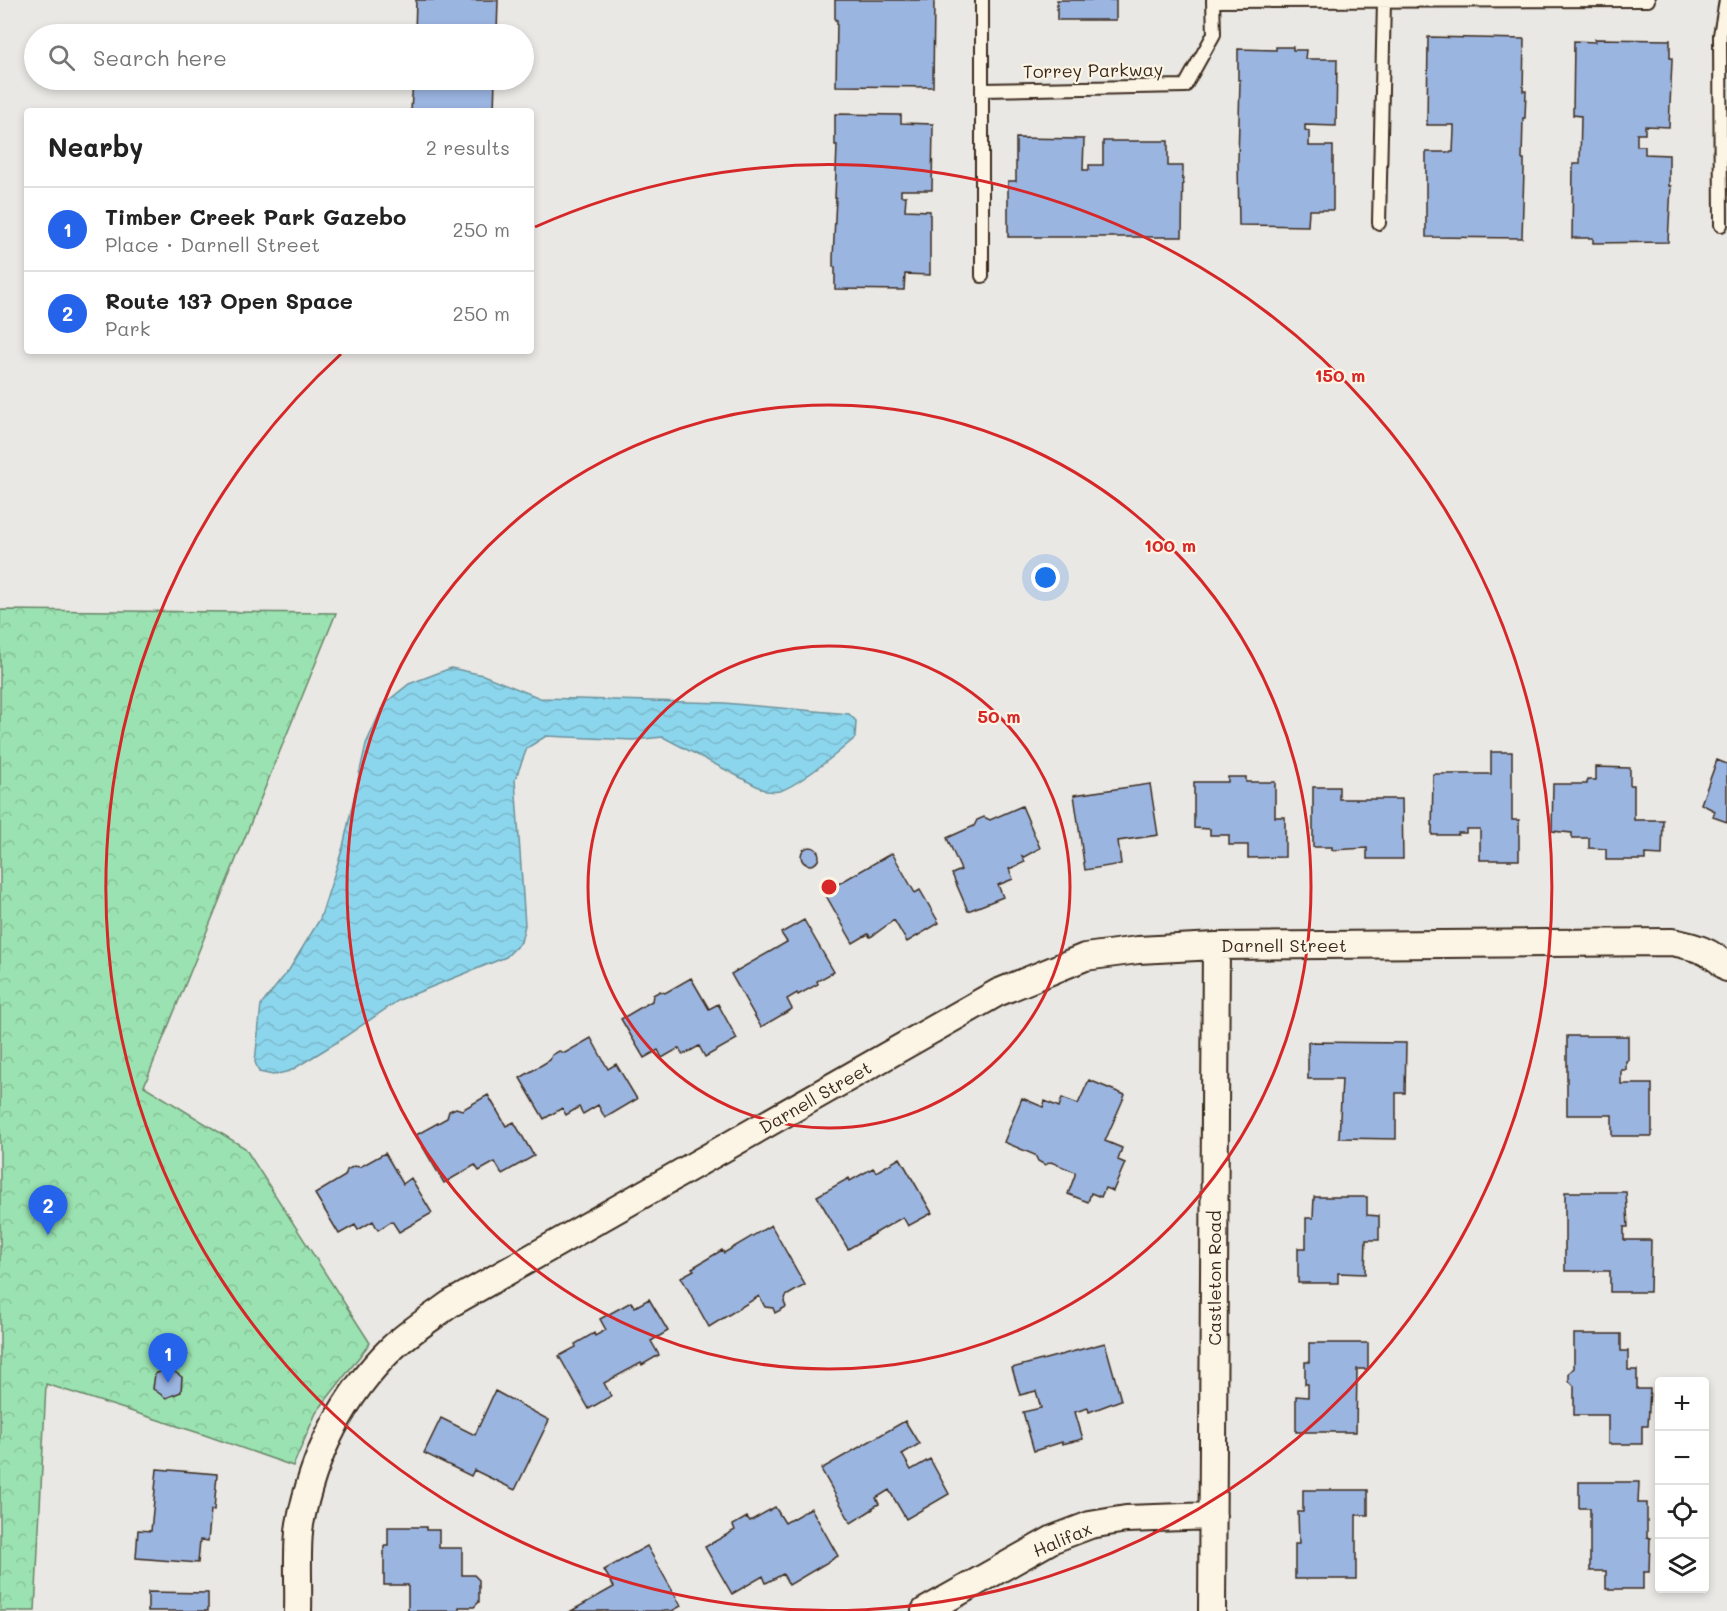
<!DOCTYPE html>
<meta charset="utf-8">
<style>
body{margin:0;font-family:Mali,sans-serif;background:#f6f6f6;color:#222}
.controls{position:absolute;right:18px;bottom:18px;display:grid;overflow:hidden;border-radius:6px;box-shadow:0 3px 9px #0003}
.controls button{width:54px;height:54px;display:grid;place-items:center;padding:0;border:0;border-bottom:2px solid #e0e0e0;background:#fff;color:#222;font:30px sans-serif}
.you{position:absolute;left:1046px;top:578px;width:21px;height:21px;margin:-15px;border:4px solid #fff;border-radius:50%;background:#1a73e8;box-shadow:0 0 0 9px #1a73e833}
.badge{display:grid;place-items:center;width:39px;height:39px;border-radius:50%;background:#2563eb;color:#fff;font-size:20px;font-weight:700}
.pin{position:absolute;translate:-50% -50px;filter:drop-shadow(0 2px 3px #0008)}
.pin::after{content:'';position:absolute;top:32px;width:21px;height:18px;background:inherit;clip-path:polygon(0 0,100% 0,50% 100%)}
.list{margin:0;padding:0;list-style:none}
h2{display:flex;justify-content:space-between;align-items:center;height:78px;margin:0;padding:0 24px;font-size:26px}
h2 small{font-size:20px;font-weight:400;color:#767676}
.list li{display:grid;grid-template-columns:39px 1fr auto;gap:18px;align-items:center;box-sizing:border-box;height:84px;padding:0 24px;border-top:2px solid #e0e0e0}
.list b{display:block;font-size:22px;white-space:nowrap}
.list p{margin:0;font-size:20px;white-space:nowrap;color:#767676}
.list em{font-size:20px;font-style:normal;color:#767676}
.icon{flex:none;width:33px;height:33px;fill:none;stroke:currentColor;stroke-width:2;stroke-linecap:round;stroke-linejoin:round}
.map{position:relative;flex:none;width:1727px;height:1611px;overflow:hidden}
.search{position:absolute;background:#fff;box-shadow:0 3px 9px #0003;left:24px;top:24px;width:510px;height:66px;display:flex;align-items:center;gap:15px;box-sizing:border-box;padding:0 21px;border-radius:33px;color:#767676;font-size:22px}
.panel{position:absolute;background:#fff;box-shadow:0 3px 9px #0003;left:24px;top:108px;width:510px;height:246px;border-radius:6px}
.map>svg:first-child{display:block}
.park{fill:url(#park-crowns);stroke:#6a8668;stroke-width:1.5}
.water{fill:url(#water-waves);stroke:#6c919a;stroke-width:1.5}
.building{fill:#9bb5e1;stroke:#3b2a1e;stroke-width:1.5}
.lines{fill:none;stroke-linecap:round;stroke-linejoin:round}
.lane-casing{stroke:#3b2a1e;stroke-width:16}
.street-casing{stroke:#3b2a1e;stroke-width:30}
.lane{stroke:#fcf5e5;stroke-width:12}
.street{stroke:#fcf5e5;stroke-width:26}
.ring{fill:none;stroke:#d62828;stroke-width:3}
.labels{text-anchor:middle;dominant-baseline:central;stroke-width:4.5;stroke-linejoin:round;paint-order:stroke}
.street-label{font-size:18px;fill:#3b2a1e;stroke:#fcf5e5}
.centre{fill:#d62828;stroke:#fcf5e5;stroke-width:3}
.ring-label{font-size:18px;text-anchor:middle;font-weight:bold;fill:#d62828;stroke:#fcf5e5;stroke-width:4.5;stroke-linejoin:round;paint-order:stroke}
</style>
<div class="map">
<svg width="1727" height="1611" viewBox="0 0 1727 1611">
<defs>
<pattern id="park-crowns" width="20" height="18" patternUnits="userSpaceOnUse" patternTransform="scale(1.5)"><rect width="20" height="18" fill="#9ae2b1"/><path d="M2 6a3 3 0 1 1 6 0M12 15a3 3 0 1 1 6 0" fill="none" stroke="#86c298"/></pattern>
<pattern id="water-waves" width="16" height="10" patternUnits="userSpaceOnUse" patternTransform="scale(1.5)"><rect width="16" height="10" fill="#8cd6ed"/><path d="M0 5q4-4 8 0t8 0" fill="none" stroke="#7ab8cb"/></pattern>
</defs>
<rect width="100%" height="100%" fill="#e9e8e4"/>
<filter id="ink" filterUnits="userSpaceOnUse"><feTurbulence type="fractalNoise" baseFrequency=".0167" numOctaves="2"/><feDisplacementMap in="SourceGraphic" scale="12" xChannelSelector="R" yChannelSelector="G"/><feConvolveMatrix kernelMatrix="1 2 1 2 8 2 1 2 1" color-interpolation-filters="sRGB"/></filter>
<g filter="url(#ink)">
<path class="park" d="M0,610L336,613L144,1086L245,1148L370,1343L316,1413L293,1466L199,1433L46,1384L35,1611H0Z"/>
<path class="water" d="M451,668L483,675L540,698L724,703L849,714L856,721L855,738C838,753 800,784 780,791C775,792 771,791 766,791L663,737L633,740L546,736L527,748L515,780L525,925L521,942L506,957L399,1000L334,1044L290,1071L273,1075L259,1072L255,1062L261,1005L289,970L320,919L343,847L366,744L384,704L409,684Z"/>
<path class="building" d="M416,0H498L497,34H415Z
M835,0H934L933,87L836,86L837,20H835Z
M1057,0H1116V20H1057Z
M1428,37L1524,39L1523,91H1526L1525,118H1523L1522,159H1524V169L1522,238L1426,237V152H1453L1454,130V125H1427Z
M1595,39L1670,40V58H1672V61L1669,127L1645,126V134H1637V146H1645V154L1669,155V186H1671L1668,242L1593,243V238H1572L1573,164H1580L1581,116L1573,115L1574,41L1595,42Z
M1276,47H1293V50H1306L1305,59H1337L1336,126L1305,125V130L1309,131V146H1333V210H1309L1308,226L1239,225L1238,161L1240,80H1238V49L1276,50Z
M413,80H495L494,111H411Z
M835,114L901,115V123L933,124L932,190H901V196H906L905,210L930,211V275L905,274L904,290L835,289V267H833V258L836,198H835L837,145H835Z
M1016,138L1084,139L1083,170H1089V165H1103V141H1168V166H1183L1182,237H1008V181H1016Z
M1491,752H1512V820H1519V860H1480V829H1466V833H1458V835H1432L1433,774H1491Z
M1717,760L1727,764V822L1713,817L1715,811L1701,804Z
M1596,767L1630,768V785H1634V820H1663L1662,855L1645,854V860H1606V849L1589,848V838H1572V833L1552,831L1553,784H1587V780H1596Z
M1228,777H1246V782H1275V817H1285V857L1248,858V845H1229V835H1210V829L1194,828V782H1228Z
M1150,784L1158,835L1118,841L1121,864L1085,870L1074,795Z
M1313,787H1339V799H1402L1403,859H1367V848L1332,850V847H1313Z
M1022,806L1040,848L1024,857L1022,856L1025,862L1009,869L1013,879L998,885L1003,897L968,911L952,874L961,870L947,838L974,826L977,820L984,817L990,820Z
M801 856a9 9 0 1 1 18 0a9 9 0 1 1-18 0Z
M892,853L915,893L920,890L939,923L907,942L894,920L872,936L870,937L868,934L853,943L824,892Z
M804,920L834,972L817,981L818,984L798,995L797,993L787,999L792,1009L761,1027L731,974L787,942L781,933Z
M691,978L709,1009L718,1004L737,1039L705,1057L699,1046L683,1055L679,1048L662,1058L658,1050L644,1058L621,1019L652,1001L653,995L660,991L665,993Z
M1567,1036H1628V1061H1626V1070H1621V1084H1652V1136H1612V1115H1567Z
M591,1038L608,1069L616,1064L637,1099L605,1118L598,1105L583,1114L579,1107L566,1115L562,1108L544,1119L520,1078L550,1060L552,1055L559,1051L565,1053Z
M1308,1042L1406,1043L1405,1093H1396V1139L1339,1138L1342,1079H1308Z
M1089,1080L1125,1095L1105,1141L1122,1148L1118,1160L1125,1163L1113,1191L1105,1188L1101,1197L1091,1193L1088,1202L1068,1194L1075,1175V1172L1051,1162L1045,1165L1038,1161L1035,1155L1004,1142L1022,1098L1043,1107L1045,1101L1059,1107L1062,1098L1078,1104Z
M488,1095L506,1126L514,1122L534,1156L502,1174L495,1162L479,1171L475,1165L444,1183L416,1135L447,1118L449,1111L456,1108L462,1110Z
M385,1153L403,1184L411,1178L432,1213L399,1232L392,1221L378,1230L373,1221L358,1230L355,1225L339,1234L315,1194L345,1176L347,1170L354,1166L360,1167Z
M900,1158L932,1213L908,1226L903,1217L848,1249L817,1196L849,1178L850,1181L873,1168L876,1172Z
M1565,1192H1626L1628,1227H1624V1240H1651L1650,1292H1610V1271H1565Z
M1314,1197H1367V1215L1379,1216V1240H1366L1365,1274L1338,1273V1283H1298V1248H1306V1218H1313Z
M771,1225L805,1285L786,1296L784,1302L786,1307L775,1313L773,1308L765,1307L759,1296L709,1327L681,1277L694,1270L692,1268L722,1250L724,1253Z
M649,1299L668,1331L651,1341L659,1355L642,1365L641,1363L604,1383L611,1396L589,1409L559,1356L576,1347L575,1344L594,1333L595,1336L606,1330L600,1319L631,1302L635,1307Z
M1574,1334H1621V1351H1628V1370H1637V1389H1650L1648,1426H1642V1444H1608V1415H1574V1386L1569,1381V1373L1574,1368Z
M1105,1343L1121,1400L1089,1412L1088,1408L1075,1412L1083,1439L1062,1444V1442L1034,1451L1023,1412L1041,1408L1036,1391L1020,1395L1012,1368Z
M1309,1343H1368V1369H1357L1356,1432H1296V1396L1308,1397V1384H1305V1362H1309Z
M169,1368L182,1377L181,1392L166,1398L153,1389L155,1374Z
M495,1391L549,1420L515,1490L474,1470L471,1476L424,1453L441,1418L475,1435Z
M905,1421L919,1444L902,1454L911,1470L930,1459L949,1494L906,1519L889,1490L876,1498L879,1504L872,1508L873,1509L851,1523L821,1469Z
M157,1469L217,1474L214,1510H211L208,1541L200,1540L198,1563L136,1558L138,1530L151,1531Z
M1579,1482H1639L1638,1503H1647V1537L1650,1538L1649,1572H1643V1589H1606V1571H1590V1508H1579Z
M1303,1490H1368V1515H1356V1579H1295V1544H1299L1298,1512H1303Z
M775,1507L785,1523L811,1508L838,1556L789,1585L783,1574L766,1583L763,1576L732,1594L705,1547L735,1530L733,1525L747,1517L750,1521Z
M388,1527H426V1530H439V1548H462V1575H474L479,1580V1602L474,1607H459V1611H408V1585H384V1546H388Z
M647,1546L681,1606L672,1611H571L614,1587L604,1570Z
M148,1592L208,1593V1611H148Z"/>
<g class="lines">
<g class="lane-casing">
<path id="lane" d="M982,0V276
M1213,1L1648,0
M982,90L1185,86L1214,34L1213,0
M1379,223L1384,1
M1721,225L1720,35L1726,0"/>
</g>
<g class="street-casing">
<path id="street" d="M298,1611C299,1585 296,1548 300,1524C313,1456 342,1397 392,1348C409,1332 431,1318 450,1304L997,993L1085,957L1138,950L1216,946L1672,942C1692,946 1713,951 1727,968
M925,1611L1053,1539L1090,1525L1126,1519L1213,1516
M1212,1611L1216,946"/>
</g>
<use href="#lane" class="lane"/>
<use href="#street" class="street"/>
</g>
</g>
<g class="ring">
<circle cx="829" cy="887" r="241"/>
<circle cx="829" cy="887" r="482"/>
<path d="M535 227A723 723 0 1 1 341 354"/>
</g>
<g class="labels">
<g class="street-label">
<text transform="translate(1093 70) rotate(-1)">Torrey Parkway</text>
<text x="1284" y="945">Darnell Street</text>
<text transform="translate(815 1097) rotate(-30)">Darnell Street</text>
<text transform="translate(1214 1278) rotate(-90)">Castleton Road</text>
<text transform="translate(1062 1539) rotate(-23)">Halifax</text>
</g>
</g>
<circle cx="829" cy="887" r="9" class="centre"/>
<g class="ring-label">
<text x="1340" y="382">150 m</text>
<text x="1170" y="552">100 m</text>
<text x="999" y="723">50 m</text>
</g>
</svg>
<div class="controls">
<button>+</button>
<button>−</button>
<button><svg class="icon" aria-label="locate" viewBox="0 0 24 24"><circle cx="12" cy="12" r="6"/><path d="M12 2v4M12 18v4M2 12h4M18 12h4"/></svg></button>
<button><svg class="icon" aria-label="layers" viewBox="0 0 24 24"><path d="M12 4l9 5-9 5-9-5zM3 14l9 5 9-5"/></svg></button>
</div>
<div class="you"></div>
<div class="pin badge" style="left:168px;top:1383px">1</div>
<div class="pin badge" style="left:48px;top:1235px">2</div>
<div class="search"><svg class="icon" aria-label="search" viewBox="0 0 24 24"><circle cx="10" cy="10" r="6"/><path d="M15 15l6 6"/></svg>Search here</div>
<section class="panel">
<h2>Nearby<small>2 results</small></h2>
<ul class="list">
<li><span class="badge">1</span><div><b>Timber Creek Park Gazebo</b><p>Place · Darnell Street</p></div><em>250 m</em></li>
<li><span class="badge">2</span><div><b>Route 137 Open Space</b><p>Park</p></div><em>250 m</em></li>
</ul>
</section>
</div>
